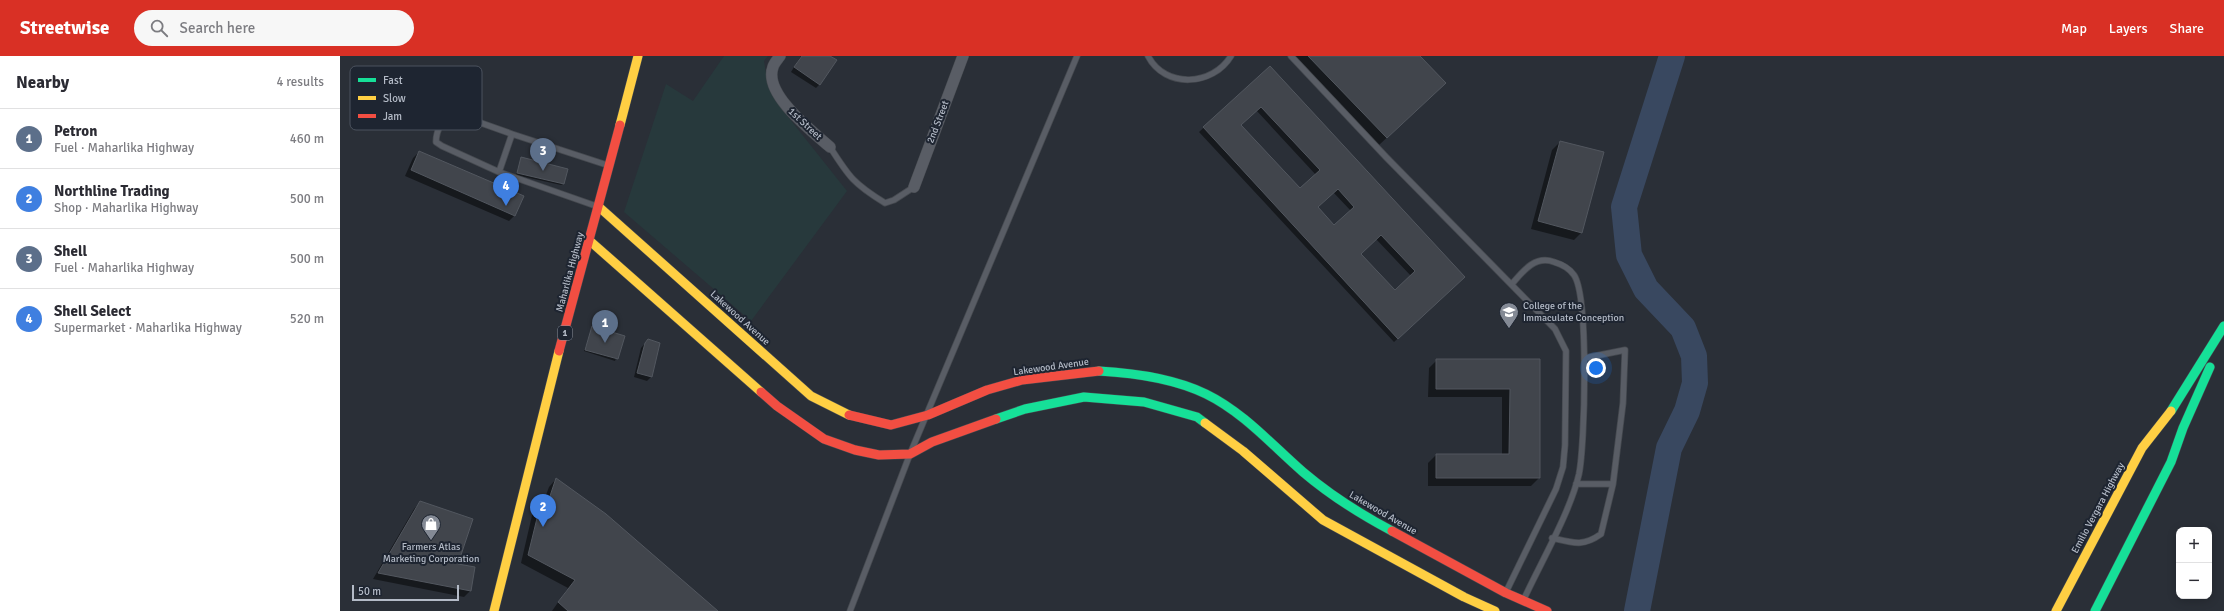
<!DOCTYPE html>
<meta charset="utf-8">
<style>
body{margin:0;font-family:Signika,sans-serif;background:#f7f7f7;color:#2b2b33}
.controls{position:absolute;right:12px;bottom:12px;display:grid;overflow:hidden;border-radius:8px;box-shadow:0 2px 10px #0003}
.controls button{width:36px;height:36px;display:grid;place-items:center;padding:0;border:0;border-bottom:1px solid #e1e1e2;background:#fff;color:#2b2b33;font:20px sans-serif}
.scale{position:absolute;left:12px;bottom:10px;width:107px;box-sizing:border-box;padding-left:4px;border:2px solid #b4bbc7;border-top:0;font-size:11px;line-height:14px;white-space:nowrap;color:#b4bbc7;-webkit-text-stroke:3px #1e2531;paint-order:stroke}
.you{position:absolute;left:1256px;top:312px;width:14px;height:14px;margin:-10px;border:3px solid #fff;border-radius:50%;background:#1a73e8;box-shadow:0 0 0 6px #1a73e833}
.badge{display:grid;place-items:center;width:26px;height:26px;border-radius:50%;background:#d93025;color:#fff;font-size:13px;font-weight:700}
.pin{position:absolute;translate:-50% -33px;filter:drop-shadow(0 1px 2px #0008)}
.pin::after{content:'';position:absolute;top:21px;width:14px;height:12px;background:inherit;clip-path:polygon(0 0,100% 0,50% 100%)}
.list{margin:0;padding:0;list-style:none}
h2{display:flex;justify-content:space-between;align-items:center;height:52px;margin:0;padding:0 16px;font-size:17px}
h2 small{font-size:13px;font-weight:400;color:#7c7c81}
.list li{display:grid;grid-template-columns:26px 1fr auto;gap:12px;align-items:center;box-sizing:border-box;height:60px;padding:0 16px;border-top:1px solid #e1e1e2}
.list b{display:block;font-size:15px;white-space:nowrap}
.list p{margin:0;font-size:13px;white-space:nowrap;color:#7c7c81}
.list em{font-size:13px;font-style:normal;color:#7c7c81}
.icon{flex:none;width:22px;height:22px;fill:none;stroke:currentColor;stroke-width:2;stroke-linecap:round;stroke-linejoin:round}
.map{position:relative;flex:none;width:1884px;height:555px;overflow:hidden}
header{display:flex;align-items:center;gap:24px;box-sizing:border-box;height:56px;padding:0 20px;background:#d93025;color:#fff}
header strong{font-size:19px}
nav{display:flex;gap:22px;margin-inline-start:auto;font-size:14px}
.search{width:280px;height:36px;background:#f7f7f7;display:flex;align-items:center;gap:10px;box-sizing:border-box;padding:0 14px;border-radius:22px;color:#7c7c81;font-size:15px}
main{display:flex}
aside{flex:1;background:#fff}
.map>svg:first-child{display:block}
.green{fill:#27393c}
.shadow{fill:#0007;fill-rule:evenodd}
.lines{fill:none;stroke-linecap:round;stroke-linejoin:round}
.river{stroke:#394860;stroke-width:26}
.building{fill:#41454c;stroke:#52575f;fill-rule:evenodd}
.lane-casing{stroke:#464a50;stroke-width:7}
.street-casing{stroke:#464a50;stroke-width:12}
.fast-casing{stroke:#464a50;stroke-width:10}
.slow-casing{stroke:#464a50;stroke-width:10}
.jam-casing{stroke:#464a50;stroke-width:10}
.lane{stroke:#595d65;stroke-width:5.5}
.street{stroke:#595d65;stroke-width:11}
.fast{stroke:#16e098;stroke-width:9}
.slow{stroke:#ffcf43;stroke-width:9}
.jam{stroke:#f24e42;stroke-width:9}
.labels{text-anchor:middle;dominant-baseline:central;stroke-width:4;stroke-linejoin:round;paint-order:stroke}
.shield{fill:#1e2531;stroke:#878e9a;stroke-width:1}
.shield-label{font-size:9px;font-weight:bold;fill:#b4bbc7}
.street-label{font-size:10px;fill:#b4bbc7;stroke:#1e2531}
.poi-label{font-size:10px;fill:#b4bbc7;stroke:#1e2531;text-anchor:start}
.key{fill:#1e2531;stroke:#4b525e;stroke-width:1}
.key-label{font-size:11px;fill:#b4bbc7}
</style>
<header>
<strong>Streetwise</strong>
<div class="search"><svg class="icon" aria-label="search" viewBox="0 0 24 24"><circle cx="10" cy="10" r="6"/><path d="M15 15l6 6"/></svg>Search here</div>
<nav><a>Map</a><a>Layers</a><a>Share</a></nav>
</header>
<main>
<aside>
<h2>Nearby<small>4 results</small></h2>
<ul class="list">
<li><span class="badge" style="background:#5c6f8a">1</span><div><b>Petron</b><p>Fuel · Maharlika Highway</p></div><em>460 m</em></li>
<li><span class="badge" style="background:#3f7fe0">2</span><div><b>Northline Trading</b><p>Shop · Maharlika Highway</p></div><em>500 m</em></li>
<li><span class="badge" style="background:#5c6f8a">3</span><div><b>Shell</b><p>Fuel · Maharlika Highway</p></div><em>500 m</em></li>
<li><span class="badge" style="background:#3f7fe0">4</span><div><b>Shell Select</b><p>Supermarket · Maharlika Highway</p></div><em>520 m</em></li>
</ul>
</aside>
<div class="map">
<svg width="1884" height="555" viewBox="0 0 1884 555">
<rect width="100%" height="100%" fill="#2a2f37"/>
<path class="green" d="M384,0H428L424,5L428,30L441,52L507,135L411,265L284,156L326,28L353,45Z"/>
<path class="shadow" d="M461,0H489L480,28L476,32L451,16Z
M953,0H1079L1097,35L1039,89Z
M930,11L1120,225L1054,286L859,76ZM916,54L976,119L960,134L900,70ZM993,136L1011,155L994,170L977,151ZM1036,183L1071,220L1055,235L1020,198Z
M1220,86L1242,176L1234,184L1191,173L1212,94Z
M79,96L175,159L169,165L65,120L73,102Z
M182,103L223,128L221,129L176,119Z
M253,271L284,280L275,305L244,295Z
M308,284L319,287L311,321L307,325L294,321L301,292Z
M1097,304H1199V422L1191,430H1088V407L1096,399H1162V341H1088L1089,312Z
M216,423L372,555H212L228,532L181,507L193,455L203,447L209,431Z
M80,446L130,535L124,541L33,523L74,453Z"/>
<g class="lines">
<path class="river" d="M1297,555L1329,392L1347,355L1355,327L1354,300L1343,272L1306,233L1289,199L1284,151L1332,0"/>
</g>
<path class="building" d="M462,0H490L497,4L480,29L454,11Z
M968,0H1080L1106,27L1047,82Z
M930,10L1125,221L1058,283L863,71ZM921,51L980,114L960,132L901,69ZM998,133L1014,151L994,169L978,151ZM1041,179L1075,215L1055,234L1021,198Z
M1220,85L1264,96L1242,177L1198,165Z
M79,95L184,140L175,160L71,114Z
M181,101L228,113L224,128L177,117Z
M252,270L285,280L278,303L245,294Z
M308,283L320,287L312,321L297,317L305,287Z
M1096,303H1200V422H1096V398H1169L1170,333H1096Z
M216,422L266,458L378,555H228L218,546L235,524L188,499L201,446H208Z
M80,445L133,463L118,508L135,511L131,535L38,517Z"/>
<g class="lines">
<g class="lane-casing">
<path id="lane" d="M808,0C825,33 873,30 891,0
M951,0L1046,101L1215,273L1226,295L1225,389L1223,411L1216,433L1166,536
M490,91C509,121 514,128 545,147L554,144L574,131
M159,116L102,90L96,86C96,75 103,60 113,57L172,78
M256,150L159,116L172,78L267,109
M1172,228C1183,215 1195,199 1214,206C1221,208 1229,212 1234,219C1249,241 1245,388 1239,418C1230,457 1201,506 1184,543
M1236,428H1273
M1212,482C1233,487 1243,491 1261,478L1273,428L1283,347L1285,294L1245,302
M510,555L570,398L737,0"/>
</g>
<g class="street-casing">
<path id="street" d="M440,0C438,3 434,7 433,11C423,38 472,75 490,91
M574,131L623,0"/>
</g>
<g class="fast-casing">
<path id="fast" d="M759,315C795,317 833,322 866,338C903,356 932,389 963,416C990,439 1020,458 1052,475
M1831,355L1884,270
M656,363L685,353L744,341L804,346L857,361L865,367
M1755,555L1831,406L1843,372L1870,311"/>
</g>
<g class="slow-casing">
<path id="slow" d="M280,69L298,0
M259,151L471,340L509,359
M250,185L421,336
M865,367L903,395L983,464L1124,541L1155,555
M154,555L219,295
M1716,555L1802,392L1831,355"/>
</g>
<g class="jam-casing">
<path id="jam" d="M219,295L280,69
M421,336L437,350L484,383L515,394L539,399L570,398L592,386L656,363
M509,359L551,369L588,359L647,334L682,324L759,315
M1052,475L1166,537L1207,555"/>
</g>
<use href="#lane" class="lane"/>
<use href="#street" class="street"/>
<use href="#fast" class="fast"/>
<use href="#slow" class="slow"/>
<use href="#jam" class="jam"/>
</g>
<defs>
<g id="university-pin" transform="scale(1)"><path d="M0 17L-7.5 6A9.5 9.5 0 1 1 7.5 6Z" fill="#848a95" stroke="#1e2531"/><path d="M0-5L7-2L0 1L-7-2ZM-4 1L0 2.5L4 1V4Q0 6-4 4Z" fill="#fff"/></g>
<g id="shop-pin" transform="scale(1)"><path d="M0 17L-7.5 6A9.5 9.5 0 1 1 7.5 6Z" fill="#848a95" stroke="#1e2531"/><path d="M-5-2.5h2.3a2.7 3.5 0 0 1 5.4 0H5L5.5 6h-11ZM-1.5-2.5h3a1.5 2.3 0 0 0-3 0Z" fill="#fff"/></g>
</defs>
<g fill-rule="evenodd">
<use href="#university-pin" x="1169" y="256"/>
<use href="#shop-pin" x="91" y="468"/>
</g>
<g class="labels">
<rect class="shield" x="218" y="270" width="14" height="14" rx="3"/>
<g class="shield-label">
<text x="225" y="277">1</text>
</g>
<g class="street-label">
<text transform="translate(598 66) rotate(-69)">2nd Street</text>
<text transform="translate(465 68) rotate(43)">1st Street</text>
<text transform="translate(230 216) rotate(-75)">Maharlika Highway</text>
<text transform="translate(400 262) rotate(42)">Lakewood Avenue</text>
<text transform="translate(711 311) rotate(-8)">Lakewood Avenue</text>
<text transform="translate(1758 452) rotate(-62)">Emilio Vergara Highway</text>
<text transform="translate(1043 457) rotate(30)">Lakewood Avenue</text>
</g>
<g class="poi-label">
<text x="1183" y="250">College of the<tspan x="1183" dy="12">Immaculate Conception</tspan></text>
<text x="91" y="491" text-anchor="middle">Farmers Atlas<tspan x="91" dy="12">Marketing Corporation</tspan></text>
</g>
</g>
<rect x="10" y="10" width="132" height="64" rx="6" class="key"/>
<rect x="18" y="22" width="18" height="4" fill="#16e098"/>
<rect x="18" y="40" width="18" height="4" fill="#ffcf43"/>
<rect x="18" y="58" width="18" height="4" fill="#f24e42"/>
<g class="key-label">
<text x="43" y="28">Fast</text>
<text x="43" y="46">Slow</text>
<text x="43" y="64">Jam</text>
</g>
</svg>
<div class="controls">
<button>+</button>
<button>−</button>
</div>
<div class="scale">50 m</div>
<div class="you"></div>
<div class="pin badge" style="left:265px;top:287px;background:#5c6f8a">1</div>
<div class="pin badge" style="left:203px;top:471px;background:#3f7fe0">2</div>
<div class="pin badge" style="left:203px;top:115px;background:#5c6f8a">3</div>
<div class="pin badge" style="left:166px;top:150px;background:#3f7fe0">4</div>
</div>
</main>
